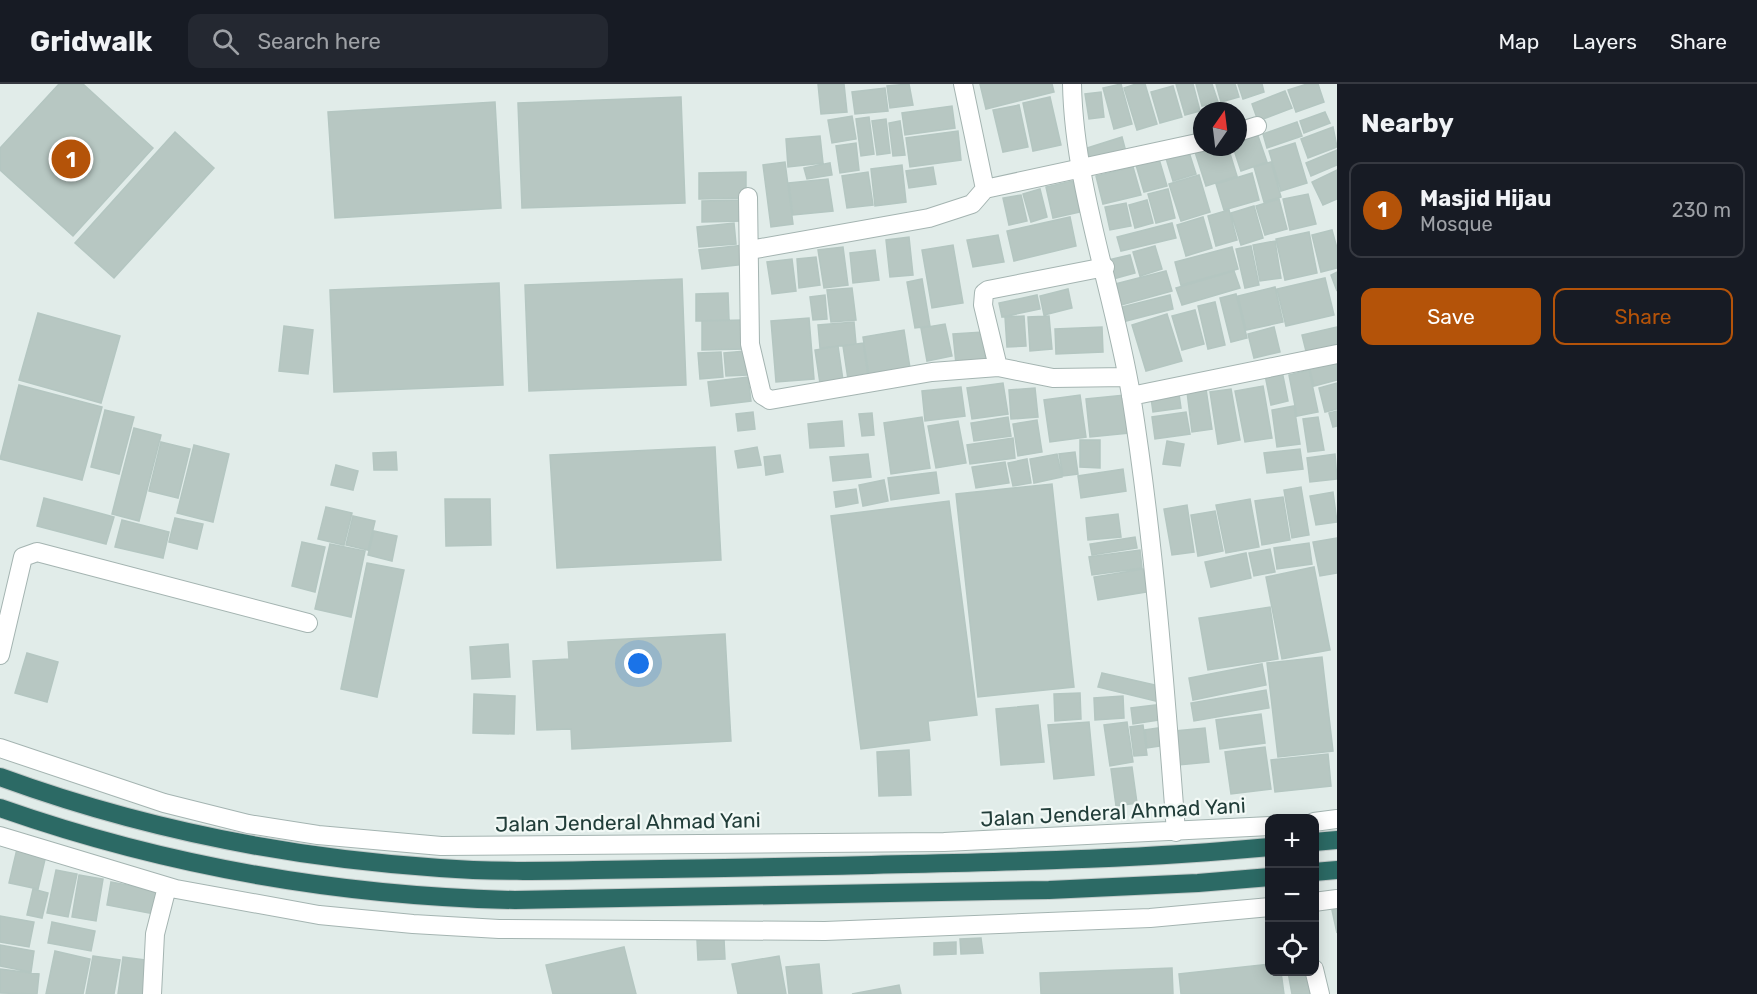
<!DOCTYPE html>
<meta charset="utf-8">
<style>
body{margin:0;font-family:Rubik,sans-serif;background:#242831;color:#f1f3f6}
.controls{position:absolute;right:18px;bottom:18px;display:grid;overflow:hidden;border-radius:12px;box-shadow:0 3px 15px #0003}
.controls button{width:54px;height:54px;display:grid;place-items:center;padding:0;border:0;border-bottom:2px solid #363941;background:#171b24;color:#f1f3f6;font:30px sans-serif}
.compass{position:absolute;left:1193px;top:18px;width:54px;height:54px;border-radius:50%;background:#171b24;box-shadow:0 3px 15px #0003;rotate:14deg}
.you{position:absolute;left:639px;top:580px;width:21px;height:21px;margin:-15px;border:4px solid #fff;border-radius:50%;background:#1a73e8;box-shadow:0 0 0 9px #1a73e833}
.badge{display:grid;place-items:center;width:39px;height:39px;border-radius:50%;background:#b45309;color:#fff;font-size:20px;font-weight:700}
.pin{position:absolute;translate:-50% -50%;border:3px solid #fff;box-shadow:0 2px 6px #0006}
.list{margin:0;padding:0;list-style:none}
h2{display:flex;justify-content:space-between;align-items:center;height:78px;margin:0;padding:0 24px;font-size:26px}
h2 small{font-size:20px;font-weight:400;color:#9ea1a6}
.list li{display:grid;grid-template-columns:39px 1fr auto;gap:18px;align-items:center;box-sizing:border-box;height:96px;margin:0 12px 12px;padding:0 12px;border:2px solid #363941;border-radius:12px}
.list b{display:block;font-size:22px;white-space:nowrap}
.list p{margin:0;font-size:20px;white-space:nowrap;color:#9ea1a6}
.list em{font-size:20px;font-style:normal;color:#9ea1a6}
.actions{display:flex;gap:12px;padding:18px 24px}
.actions a{flex:1;padding:14px 0;border:2px solid #b45309;border-radius:12px;text-align:center;font-size:21px;color:#b45309}
.actions .main{background:#b45309;color:#fff}
.icon{flex:none;width:33px;height:33px;fill:none;stroke:currentColor;stroke-width:2;stroke-linecap:round;stroke-linejoin:round}
.map{position:relative;flex:none;width:1337px;height:910px;overflow:hidden}
header{display:flex;align-items:center;gap:36px;box-sizing:border-box;height:84px;padding:0 30px;background:#171b24;border-bottom:2px solid #363941}
header strong{font-size:28px}
nav{display:flex;gap:33px;margin-inline-start:auto;font-size:21px}
.search{width:420px;height:54px;background:#242831;display:flex;align-items:center;gap:15px;box-sizing:border-box;padding:0 21px;border-radius:12px;color:#9ea1a6;font-size:22px}
main{display:flex}
aside{flex:1;background:#171b24}
.map>svg:first-child{display:block}
.building{fill:#b7c7c2;stroke:#b4c6c1;stroke-width:1.5}
.lines{fill:none;stroke-linecap:round;stroke-linejoin:round}
.minor-casing{stroke:#a4b4b1;stroke-width:20}
.highway-casing{stroke:#c1c9c8;stroke-width:20}
.minor{stroke:#fff;stroke-width:18}
.highway{stroke:#2c6a65;stroke-width:18}
.labels{text-anchor:middle;dominant-baseline:central;stroke-width:4.5;stroke-linejoin:round;paint-order:stroke}
.street-label{font-size:21px;fill:#213d39;stroke:#f2f9f6}
</style>
<header>
<strong>Gridwalk</strong>
<div class="search"><svg class="icon" aria-label="search" viewBox="0 0 24 24"><circle cx="10" cy="10" r="6"/><path d="M15 15l6 6"/></svg>Search here</div>
<nav><a>Map</a><a>Layers</a><a>Share</a></nav>
</header>
<main>
<div class="map">
<svg width="1337" height="910" viewBox="0 0 1337 910">
<rect width="100%" height="100%" fill="#e1ece9"/>
<path class="building" d="M59,0H83L153,64L73,152L0,86V64Z
M818,0H844L847,28L821,30Z
M909,0L913,21L890,24L887,2Z
M980,0H1052L1054,8L986,25Z
M1121,0L1132,40L1114,45L1103,4Z
M1136,0H1145L1157,40L1137,46L1124,4Z
M1176,0H1193L1200,27L1185,31Z
M1196,0H1212L1218,18L1202,22Z
M1216,0H1235L1239,13L1221,18Z
M1238,0H1262L1264,8L1243,15Z
M1307,0H1318L1324,18L1296,28L1288,6Z
M1173,2L1182,33L1160,39L1151,8Z
M885,4L888,27L855,30L852,8Z
M1285,7L1292,24L1258,37L1252,20Z
M1101,8L1104,33L1089,35L1085,10Z
M681,13L685,119L522,124L518,19Z
M1050,13L1061,61L1033,67L1023,19Z
M495,18L501,124L335,134L328,28Z
M1019,21L1028,63L1003,68L993,26Z
M952,22L955,44L905,51L902,29Z
M1325,28L1330,39L1304,49L1300,37Z
M852,32L856,55L832,59L828,36Z
M869,33L874,70L861,72L856,35Z
M886,35L890,69L877,71L872,37Z
M900,37L905,71L893,72L889,39Z
M1297,38L1302,52L1267,64L1263,50Z
M1333,43L1337,63L1308,74L1301,55Z
M958,47L961,76L910,83L906,54Z
M175,48L214,84L114,194L75,159Z
M1257,49L1267,78L1241,87L1233,63H1238V55Z
M820,52L823,79L788,83L786,55Z
M1122,53L1126,68L1091,78L1087,64Z
M856,59L859,86L840,89L836,62Z
M1295,59L1307,99L1281,107L1269,67Z
M1210,63H1228L1237,92L1206,102L1195,68Z
M1188,65L1196,90L1173,97L1165,71Z
M1337,66V81L1311,92L1306,79Z
M1159,75L1167,102L1144,108L1136,81Z
M785,78L793,140L771,143L763,81Z
M1271,78L1281,113L1264,118L1254,83Z
M830,79L832,91L807,95L804,84Z
M902,81L906,118L875,122L871,85Z
M933,83L936,100L909,104L906,87Z
M1133,83L1141,111L1103,120L1096,92Z
M1337,86V115L1323,121L1312,98Z
M746,88V114L699,115V89Z
M868,88L873,121L847,124L842,92Z
M1252,89L1259,116L1224,126L1216,100Z
M1199,91L1210,128L1181,137L1169,100Z
M828,95L833,127L793,131L789,99Z
M1073,97L1080,128L1053,134L1046,103Z
M1040,105L1047,133L1031,138L1023,110Z
M1168,105L1175,134L1156,139L1148,110Z
M1308,110L1316,140L1290,146L1283,115Z
M1021,111L1027,137L1009,141L1003,114Z
M1279,115L1287,145L1265,151L1256,122Z
M743,116V137L702,138V117Z
M1147,116L1153,139L1135,144L1129,121Z
M1126,119L1131,142L1110,146L1105,123Z
M1254,122L1263,154L1241,161L1231,129Z
M1229,126L1237,156L1216,162L1208,132Z
M1070,133L1076,162L1014,177L1007,147Z
M1203,133L1212,164L1186,172L1177,141Z
M734,139L736,160L699,163L697,143Z
M1172,139L1176,154L1121,167L1117,153Z
M1332,146L1337,164V184L1321,188L1312,151Z
M1309,148L1317,189L1285,196L1276,155Z
M998,151L1004,178L973,183L967,156Z
M909,153L913,191L890,193L886,156Z
M1275,157L1281,194L1260,197L1253,161Z
M744,161L746,180L702,185L699,166Z
M953,161L963,219L932,224L922,166Z
M1155,162L1162,185L1140,192L1133,168Z
M1251,162L1259,201L1245,204L1236,165Z
M843,163L848,201L824,204L818,166Z
M1232,163L1238,185L1181,201L1175,178Z
M875,166L879,196L853,199L850,169Z
M1130,171L1135,189L1113,195L1108,176Z
M816,173L820,201L799,204L797,175Z
M792,175L796,207L772,210L767,178Z
M1166,187L1172,207L1121,221L1115,200Z
M1234,187L1240,204L1182,221L1176,204Z
M1337,188V207L1331,191Z
M1325,194L1334,231L1286,242L1277,205Z
M682,195L686,301L529,307L525,201Z
M922,195L930,242L915,244L907,198Z
M499,199L503,301L334,308L330,206Z
M1275,203L1283,238L1246,246L1238,212Z
M852,204L856,236L831,238L827,206Z
M1068,205L1072,224L1044,231L1040,212Z
M728,209L729,236L696,237V210Z
M1236,210L1247,254L1231,258L1220,214Z
M825,211L827,235L813,236L810,213Z
M1037,211L1040,225L1002,233L999,219Z
M1170,211L1173,225L1126,237L1122,223Z
M1215,218L1225,261L1208,265L1198,222Z
M1195,226L1204,260L1182,266L1172,232Z
M38,229L120,252L101,319L19,296Z
M1167,230L1182,277L1146,287L1132,241Z
M1024,232L1026,262L1007,263L1005,233Z
M1049,232L1052,265L1030,267L1028,233Z
M809,234L814,295L776,298L771,237Z
M744,236L745,265L702,266V237Z
M854,238L856,260L820,264L818,241Z
M945,240L952,272L927,277L921,244Z
M284,242L313,246L308,290L279,287Z
M1102,243L1103,268L1056,270L1055,245Z
M1274,243L1280,268L1254,274L1248,250Z
M1337,243V264L1307,271L1302,251Z
M904,246L910,284L869,291L863,253Z
M983,248L986,277L956,280L953,250Z
M863,259L869,299L849,302L843,262Z
M838,262L844,303L821,306L815,266Z
M745,267L747,291L726,292L724,269Z
M721,268L723,293L700,295L698,269Z
M1337,275V296L1314,302L1309,282Z
M1309,286L1318,328L1297,332L1289,291Z
M1282,287L1288,317L1271,321L1265,291Z
M748,293L751,317L711,322L708,298Z
M1003,299L1008,330L972,335L967,304Z
M1337,299V325L1325,328L1319,304Z
M19,301L102,323L82,396L0,375Z
M1263,302L1272,354L1245,358L1235,307Z
M961,303L965,332L925,337L922,307Z
M1035,304L1038,333L1011,335L1009,306Z
M1206,305L1212,345L1192,348L1187,308Z
M1231,305L1240,356L1218,360L1210,308Z
M1179,310L1181,324L1153,328L1151,314Z
M1080,311L1086,353L1050,358L1044,316Z
M1125,311L1129,349L1090,353L1086,315Z
M1294,322L1300,360L1277,363L1272,326Z
M105,326L134,333L119,390L91,383Z
M1337,327V342L1333,343L1329,329Z
M753,328L755,345L738,347L736,330Z
M1186,328L1190,350L1155,355L1152,333Z
M872,329L874,351L862,352L859,330Z
M922,333L930,384L891,390L884,339Z
M1008,333L1011,352L974,357L971,339Z
M1318,333L1324,366L1308,368L1303,335Z
M1037,336L1042,368L1018,372L1013,340Z
M842,337L844,362L810,364L808,340Z
M958,337L966,379L936,384L928,342Z
M134,344L161,351L139,437L112,430Z
M1013,354L1015,374L970,380L967,361Z
M1080,356H1100V384L1080,383Z
M1167,357L1184,360L1180,382L1163,380Z
M161,358L190,365L178,414L149,407Z
M194,361L229,370L213,438L177,429Z
M715,363L721,476L557,484L550,371Z
M757,363L761,381L738,384L735,367Z
M1300,365L1303,385L1267,389L1264,369Z
M396,368L397,386H374L373,369Z
M1075,368L1078,390L1063,392L1059,370Z
M868,370L871,393L833,397L830,373Z
M1057,370L1062,393L1034,399L1030,375Z
M1335,370L1337,395L1310,398L1307,374Z
M780,371L783,388L766,391L764,373Z
M1027,375L1031,399L1013,402L1008,379Z
M1005,378L1009,399L976,404L972,383Z
M336,381L358,387L353,406L331,401Z
M1123,385L1126,407L1081,414L1078,392Z
M936,388L939,409L891,416L888,394Z
M884,396L888,417L863,422L859,401Z
M1052,400L1074,603L978,613L956,410Z
M1301,403L1309,451L1292,454L1284,406Z
M856,405L858,419L836,423L834,408Z
M1333,408L1337,438L1316,441L1310,412Z
M1283,413L1290,456L1262,461L1255,417Z
M44,414L114,433L106,460L37,442Z
M445,415H490L491,461L446,462Z
M1250,415L1259,463L1226,469L1216,421Z
M949,417L977,631L928,637L930,656L861,665L831,432Z
M1187,421L1194,468L1172,471L1164,425Z
M326,423L352,429L344,461L318,455Z
M1215,427L1223,467L1198,472L1191,431Z
M1118,430L1121,453L1088,456L1086,434Z
M353,432L375,437L368,466L346,461Z
M175,434L203,440L197,465L169,458Z
M122,436L169,448L163,474L115,463Z
M374,447L397,452L392,477L368,471Z
M1135,453L1137,464L1092,471L1090,460Z
M1337,454V489L1320,492L1313,458Z
M302,458L325,463L315,508L292,502Z
M1309,459L1312,480L1277,485L1274,464Z
M330,460L365,467L351,533L315,525Z
M1270,465L1275,488L1254,492L1249,469Z
M1140,466L1142,484L1092,491L1089,473Z
M1246,469L1251,494L1211,503L1205,478Z
M367,479L404,486L377,613L341,605Z
M1314,483L1330,566L1282,575L1266,493Z
M1143,485L1147,508L1098,516L1094,493Z
M1270,523L1278,575L1208,586L1199,534Z
M725,550L731,657L572,665L571,645L537,646L533,577L569,575L568,558Z
M508,560L510,593L472,595L470,563Z
M27,569L58,578L47,618L15,609Z
M1322,573L1333,667L1278,673L1267,579Z
M1262,580L1266,601L1193,616L1189,594Z
M1102,589L1164,603L1160,618L1098,603Z
M1266,606L1269,624L1194,637L1191,619Z
M1080,609L1081,635L1055,637L1054,610Z
M474,610L515,612L514,650L473,649Z
M1123,612L1124,634L1095,636L1094,614Z
M1163,620L1165,635L1133,640L1131,624Z
M1038,621L1044,678L1001,681L996,625Z
M1261,630L1265,659L1220,665L1216,636Z
M1089,638L1094,691L1054,695L1048,641Z
M1127,638L1133,678L1110,682L1104,641Z
M1143,641L1147,671L1134,672L1130,643Z
M1164,643L1166,661L1147,664L1145,646Z
M1205,644L1209,678L1178,681L1175,647Z
M1265,663L1271,705L1231,710L1225,668Z
M909,666L911,711L879,712L877,668Z
M1328,670L1331,702L1275,708L1271,676Z
M1132,683L1137,719L1116,722L1111,685Z
M17,765L46,771L38,805L9,799Z
M56,786L77,790L68,833L47,829Z
M79,791L103,795L96,837L72,833Z
M111,798L164,808L159,831L107,821Z
M33,805L48,809L42,834L27,831Z
M1337,825V849L1332,826Z
M0,832L34,838L29,863L0,858Z
M52,838L95,847L91,867L48,859Z
M981,854L983,869L961,870L960,855Z
M724,855L725,875L698,876L697,856Z
M956,858V870L934,871V859Z
M0,861L34,867L31,888L0,882Z
M624,863L636,910H553L546,881Z
M55,867L90,875L83,910H46Z
M93,872L120,876L114,910H86Z
M779,872L786,910H738L732,880Z
M123,873L152,877L147,910H118Z
M819,880L822,910H789L786,883Z
M1270,880V888H1281L1284,910H1181L1179,890Z
M1172,884L1173,910H1041L1040,889Z
M0,885L39,890L37,910L0,909Z
M1288,888H1308L1312,910H1292Z
M899,901L901,910H852Z"/>
<g class="lines">
<g class="minor-casing">
<path id="minor" d="M963,0L985,105
M1072,0C1074,103 1114,208 1131,311C1154,456 1165,602 1176,748
M1238,48L1257,42
M748,113L750,260L762,311L770,316L932,288L998,283L1053,294L1127,293
M750,166L929,134L972,120L985,105L1202,58
M998,283L983,221L984,209L988,206L1105,183
M1131,312L1337,270
M0,571L23,473L37,468L308,539
M0,664L164,719L248,740L318,751L441,762L944,758L1270,742
M1314,738L1337,735
M0,752L176,805L319,831L413,840L499,845L825,847L1150,834L1270,823
M1314,818L1337,815
M1314,885L1320,910
M152,910L155,850L167,803"/>
</g>
<g class="highway-casing">
<path id="highway" d="M0,693C142,745 289,774 440,784C491,788 543,787 594,786C671,785 749,784 826,782C974,778 1122,777 1270,763
M0,724C168,783 336,812 515,816L1049,806L1198,799L1270,793
M1314,758L1337,756
M1314,788L1337,786"/>
</g>
<use href="#minor" class="minor"/>
<use href="#highway" class="highway"/>
</g>
<g class="labels">
<g class="street-label">
<text transform="translate(1113 728) rotate(-3)">Jalan Jenderal Ahmad Yani</text>
<text transform="translate(628 738) rotate(-1)">Jalan Jenderal Ahmad Yani</text>
</g>
</g>
</svg>
<div class="controls">
<button>+</button>
<button>−</button>
<button><svg class="icon" aria-label="locate" viewBox="0 0 24 24"><circle cx="12" cy="12" r="6"/><path d="M12 2v4M12 18v4M2 12h4M18 12h4"/></svg></button>
</div>
<svg class="compass" viewBox="-18 -18 36 36"><path d="M0-13l5 13h-10z" fill="#e53935"/><path d="M0 13l5-13h-10z" fill="#9ea1a6"/></svg>
<div class="you"></div>
<div class="pin badge" style="left:71px;top:75px">1</div>
</div>
<aside>
<h2>Nearby<small></small></h2>
<ul class="list">
<li><span class="badge">1</span><div><b>Masjid Hijau</b><p>Mosque</p></div><em>230 m</em></li>
</ul>
<div class="actions"><a class="main">Save</a><a>Share</a></div>
</aside>
</main>
